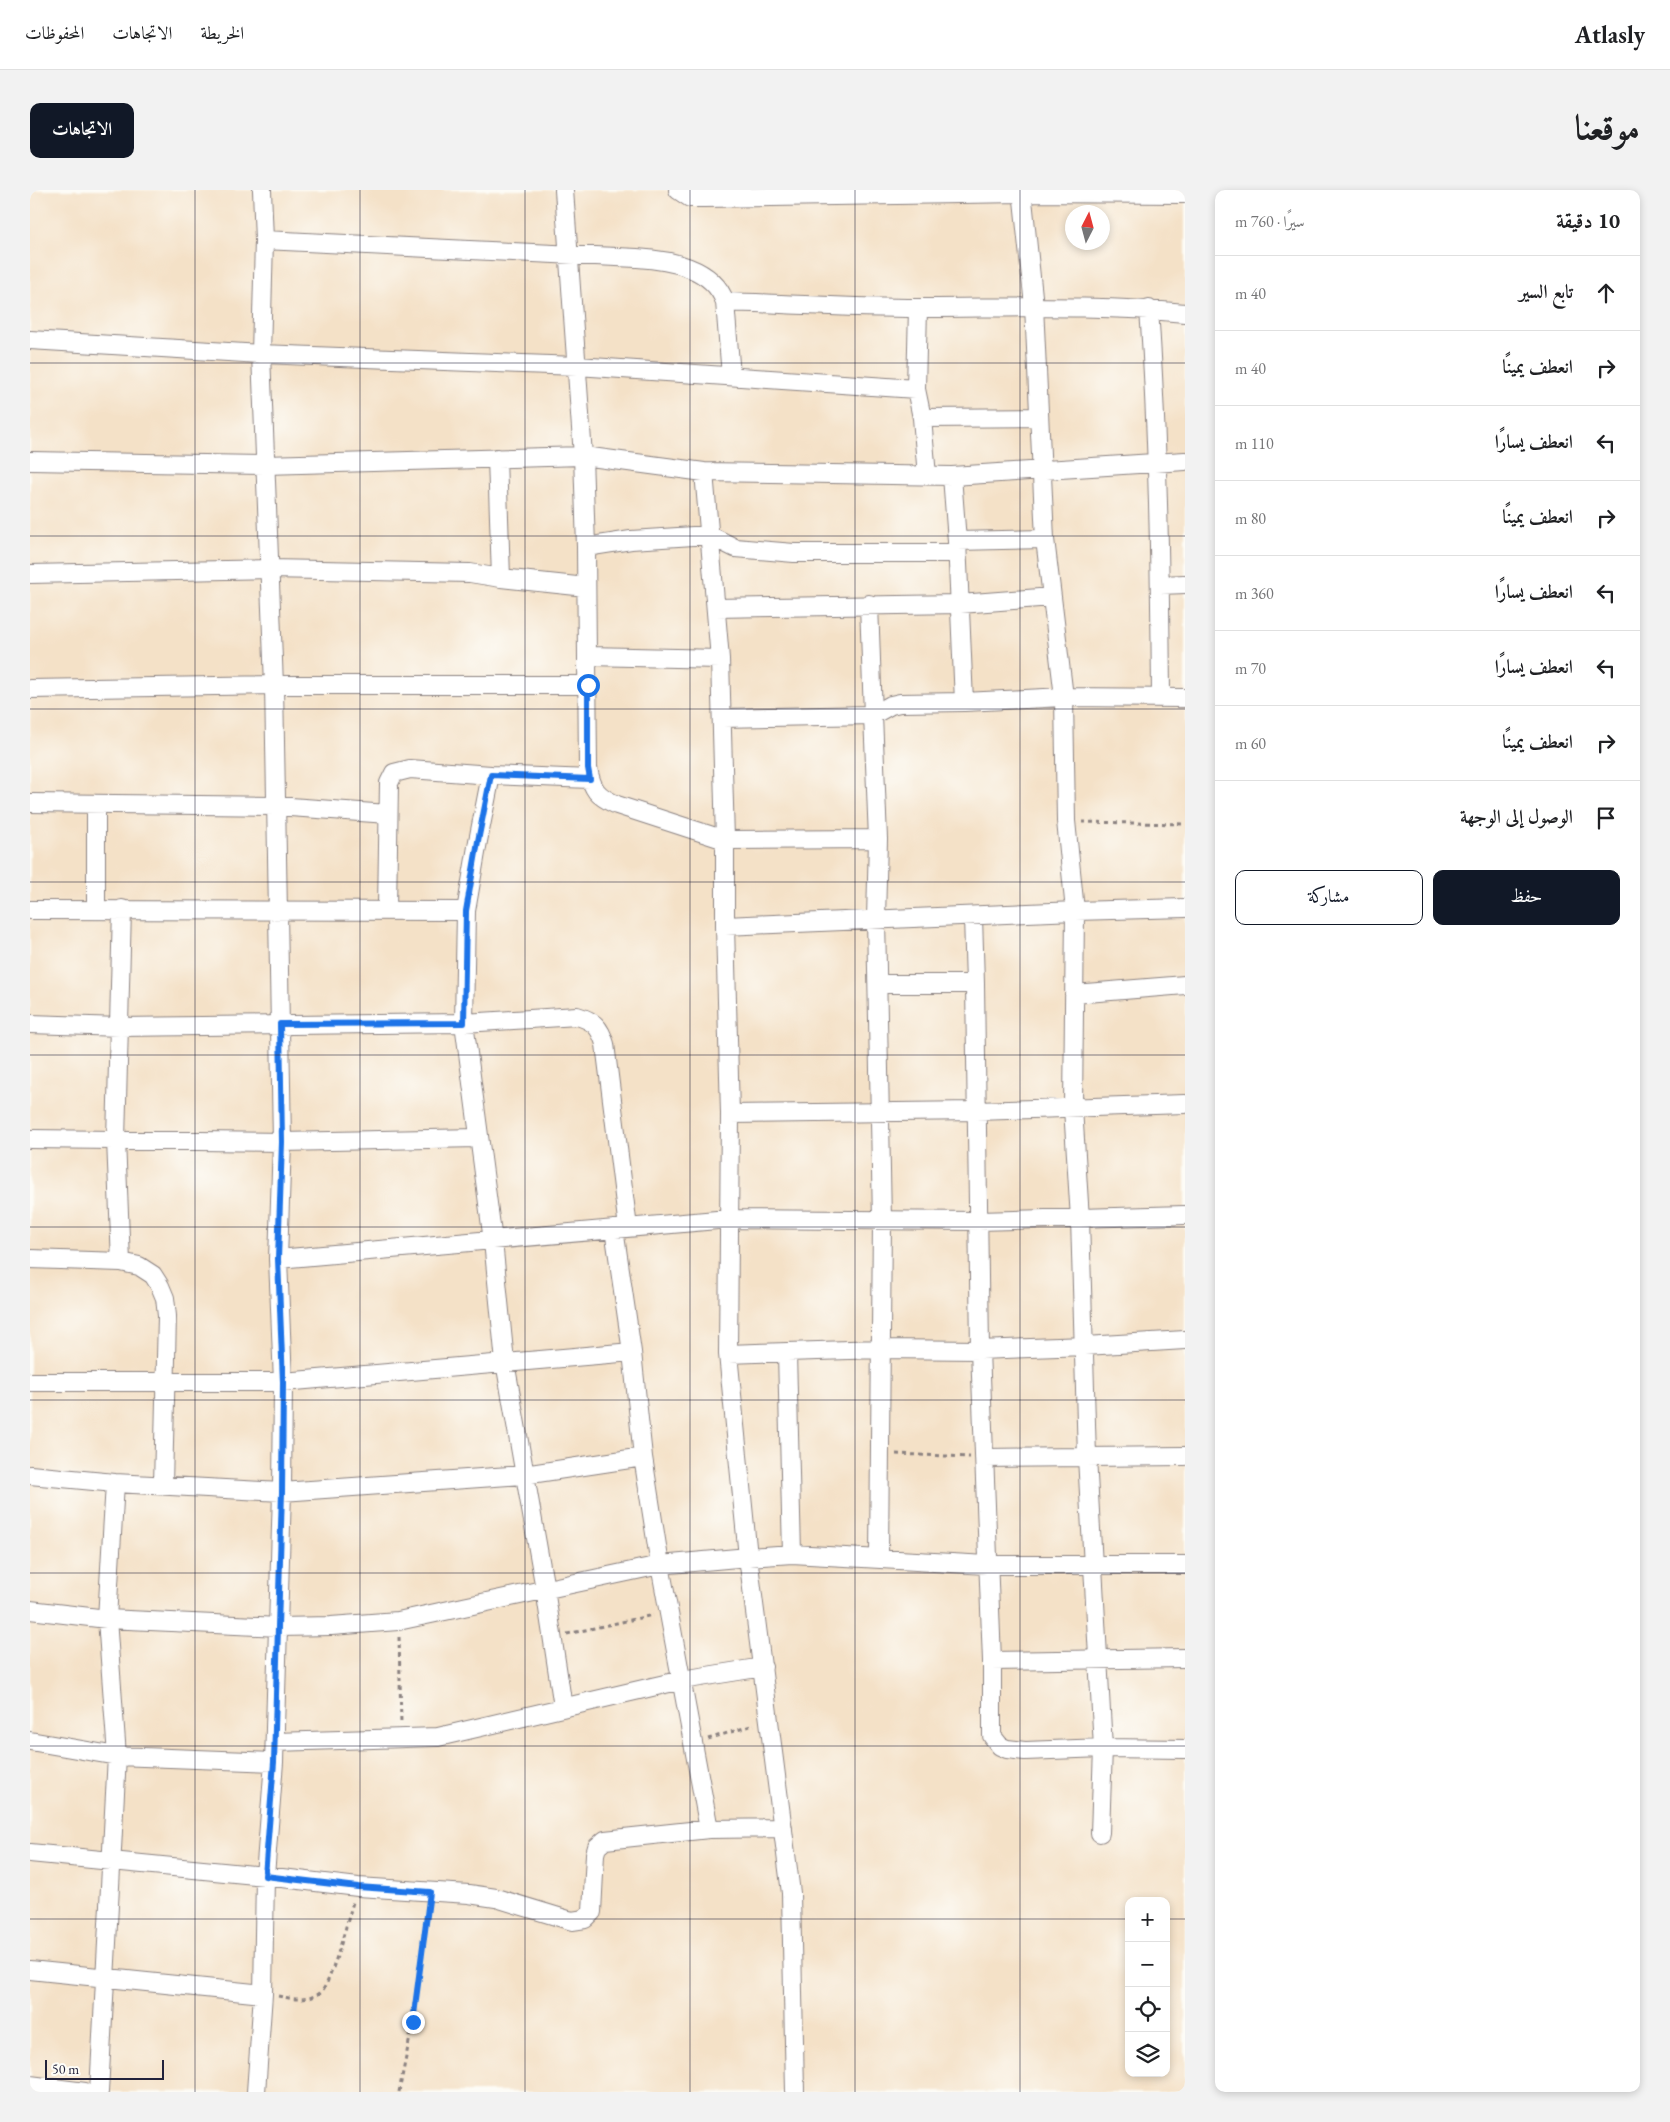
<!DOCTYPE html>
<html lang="ar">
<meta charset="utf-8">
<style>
body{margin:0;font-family:"EB Garamond",Amiri,serif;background:#f2f2f2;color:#202124;direction:rtl}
.controls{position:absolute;right:15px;bottom:15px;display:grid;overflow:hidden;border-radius:10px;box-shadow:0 2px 8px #0003}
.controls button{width:45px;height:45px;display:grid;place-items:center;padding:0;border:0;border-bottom:1px solid #e0e0e0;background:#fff;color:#202124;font:25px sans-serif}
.compass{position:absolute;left:1035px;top:15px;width:45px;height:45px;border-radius:50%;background:#fff;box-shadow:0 2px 8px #0003;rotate:6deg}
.scale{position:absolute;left:15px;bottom:12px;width:119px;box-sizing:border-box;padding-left:5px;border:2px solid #22223b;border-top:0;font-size:14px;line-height:18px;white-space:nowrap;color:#22223b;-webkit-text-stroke:4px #fdfcf7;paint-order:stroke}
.stop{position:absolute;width:15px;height:15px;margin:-11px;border:4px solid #1a73e8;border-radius:50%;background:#fff}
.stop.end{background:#1a73e8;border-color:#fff;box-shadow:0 1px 5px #0008}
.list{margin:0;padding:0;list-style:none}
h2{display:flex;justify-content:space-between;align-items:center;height:65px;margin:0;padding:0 20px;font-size:21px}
h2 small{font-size:16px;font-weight:400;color:#757577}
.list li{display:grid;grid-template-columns:32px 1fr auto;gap:15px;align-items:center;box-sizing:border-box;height:75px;padding:0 20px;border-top:1px solid #e0e0e0}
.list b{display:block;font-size:19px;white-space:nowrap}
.list em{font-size:16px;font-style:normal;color:#757577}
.actions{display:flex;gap:10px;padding:15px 20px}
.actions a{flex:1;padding:11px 0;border:1px solid #111827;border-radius:10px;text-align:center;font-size:18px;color:#111827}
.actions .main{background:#111827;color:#fff}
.icon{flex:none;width:28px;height:28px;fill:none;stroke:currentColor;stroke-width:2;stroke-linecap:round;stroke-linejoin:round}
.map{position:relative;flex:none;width:1155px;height:1902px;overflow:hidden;direction:ltr;border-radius:10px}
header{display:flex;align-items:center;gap:30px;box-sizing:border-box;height:70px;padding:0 25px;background:#fff;border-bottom:1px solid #e0e0e0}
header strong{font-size:24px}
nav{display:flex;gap:28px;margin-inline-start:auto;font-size:18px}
.intro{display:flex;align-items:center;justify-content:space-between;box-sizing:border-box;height:120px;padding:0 30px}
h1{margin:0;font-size:35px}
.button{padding:12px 22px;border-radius:10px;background:#111827;color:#fff;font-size:18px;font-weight:700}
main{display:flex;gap:30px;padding:0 30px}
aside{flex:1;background:#fff;border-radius:10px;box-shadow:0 2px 8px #0003}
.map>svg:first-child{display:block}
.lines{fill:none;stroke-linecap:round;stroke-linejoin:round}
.street-casing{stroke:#8b8281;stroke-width:20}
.path{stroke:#8b8281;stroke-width:3;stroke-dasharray:4 4;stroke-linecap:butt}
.street{stroke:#fff;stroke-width:18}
.route{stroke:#1a73e8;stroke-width:6}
.grid{fill:none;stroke:#22223b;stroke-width:1;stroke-opacity:0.55}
</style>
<header>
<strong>Atlasly</strong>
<nav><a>الخريطة</a><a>الاتجاهات</a><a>المحفوظات</a></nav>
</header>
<div class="intro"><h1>موقعنا</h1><a class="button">الاتجاهات</a></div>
<main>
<aside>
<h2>10 دقيقة<small>سيرًا · 760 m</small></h2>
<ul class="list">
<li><svg class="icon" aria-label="ahead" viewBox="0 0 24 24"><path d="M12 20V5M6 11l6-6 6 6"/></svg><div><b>تابع السير</b></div><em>40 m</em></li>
<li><svg class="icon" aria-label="right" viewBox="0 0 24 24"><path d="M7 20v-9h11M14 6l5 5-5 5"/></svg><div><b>انعطف يمينًا</b></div><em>40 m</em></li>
<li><svg class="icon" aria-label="left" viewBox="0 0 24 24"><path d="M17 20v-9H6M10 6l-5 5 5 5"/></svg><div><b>انعطف يسارًا</b></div><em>110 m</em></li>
<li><svg class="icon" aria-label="right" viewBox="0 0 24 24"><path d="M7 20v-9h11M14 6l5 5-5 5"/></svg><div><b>انعطف يمينًا</b></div><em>80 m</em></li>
<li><svg class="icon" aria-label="left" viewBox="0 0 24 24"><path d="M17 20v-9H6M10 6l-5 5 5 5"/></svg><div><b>انعطف يسارًا</b></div><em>360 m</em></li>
<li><svg class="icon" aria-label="left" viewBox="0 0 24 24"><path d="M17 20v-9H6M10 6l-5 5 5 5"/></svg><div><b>انعطف يسارًا</b></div><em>70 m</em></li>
<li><svg class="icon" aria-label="right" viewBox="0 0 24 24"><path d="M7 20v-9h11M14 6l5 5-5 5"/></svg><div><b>انعطف يمينًا</b></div><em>60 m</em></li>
<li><svg class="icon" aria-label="arrive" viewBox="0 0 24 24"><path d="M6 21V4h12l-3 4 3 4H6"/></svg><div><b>الوصول إلى الوجهة</b></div></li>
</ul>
<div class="actions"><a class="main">حفظ</a><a>مشاركة</a></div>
</aside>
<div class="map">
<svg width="1155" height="1902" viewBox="0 0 1155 1902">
<rect width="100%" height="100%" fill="#fdfcf7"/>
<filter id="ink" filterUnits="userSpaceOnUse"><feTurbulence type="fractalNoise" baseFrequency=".02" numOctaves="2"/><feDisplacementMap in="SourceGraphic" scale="10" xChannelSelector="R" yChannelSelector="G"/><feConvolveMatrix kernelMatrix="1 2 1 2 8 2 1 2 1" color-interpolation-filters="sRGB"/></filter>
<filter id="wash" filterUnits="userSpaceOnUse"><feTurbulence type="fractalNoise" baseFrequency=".0096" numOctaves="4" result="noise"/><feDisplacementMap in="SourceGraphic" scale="20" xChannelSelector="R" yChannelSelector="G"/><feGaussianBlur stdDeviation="1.12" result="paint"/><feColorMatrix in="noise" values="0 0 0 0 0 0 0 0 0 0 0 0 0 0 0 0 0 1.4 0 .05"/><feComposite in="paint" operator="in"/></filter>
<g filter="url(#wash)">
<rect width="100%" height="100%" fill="#f4e1c7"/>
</g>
<g filter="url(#ink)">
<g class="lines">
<g class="street-casing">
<path id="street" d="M534,0L553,266L556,357L558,578C562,600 567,606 587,615L695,650L848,649
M648,0L660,8H674L992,3L1155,4
M234,50L607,68C639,70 683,77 695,112L701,186
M695,112C760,114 825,118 889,118C978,118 1067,114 1155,123
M1119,119C1128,249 1130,378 1131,508
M0,150L231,164L547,176L886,199L892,228L897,286
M886,199L888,118
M892,228L1009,227
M0,271L235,275L553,266L674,282L922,286L1155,271
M674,282L690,469L695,650V736L700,924L698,1164L718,1367L761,1703L765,1902
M922,286L927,351L934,512L1034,507L1155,508
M927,351L1015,349
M556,357L601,350L679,345L705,358L764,363H927
M0,384L240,379L440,383L471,388L467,268
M471,388L556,397
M1130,395L1155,394
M686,418L930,414L1022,407
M558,466L690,469
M0,499L244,495H558
M692,528L843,525L839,414
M0,613L246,616L358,624
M66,614V719
M0,720L436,721
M357,720L359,593L364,583L380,579L461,585
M695,736L1045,721L1155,718
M848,794H945L943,726
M945,794L950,1160L962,1471V1546L970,1556L977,1559L995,1561L1073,1558L1057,1267L1050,1029L1043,918L1045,721L1036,631L1034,507L1015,349L1004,116L992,0
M1044,804L1155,795
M0,834L90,837L434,833L547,826C564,831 570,837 575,854L598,1038
M700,924L946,921L1155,914
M0,949L252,952L448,948
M584,1039L602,1162L613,1267L630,1375L679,1639L753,1638
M0,1069L91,1072L109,1076L123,1085L130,1096L135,1108L137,1126L133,1295
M248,1069L698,1029L949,1031L1155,1025
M91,1072L86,950L92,719
M757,1163L762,1364
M698,1164L850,1159L950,1160L1055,1156L1155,1150
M0,1192H253L602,1162
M954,1268L1155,1266
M0,1285L85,1293L252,1302L494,1285L613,1267
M849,1368L852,1030L846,729L848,649L843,525L861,515L870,513L934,512
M0,1420L77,1429L249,1437L301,1436L368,1431L630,1375L718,1367L762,1364L957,1375H1155
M962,1471L1155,1468
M533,1517L515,1399L475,1172L463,1051L434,833L436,721L448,651L461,585L560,589
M0,1551L87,1566L244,1572
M245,1552L408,1547L652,1490L733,1477
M1070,1643L1073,1558L1155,1559
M0,1663L235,1686L328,1697L439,1704L466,1708L542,1731L555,1729L562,1722L565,1664L567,1657L575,1650L679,1639
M0,1780L233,1804
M0,1895L55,1902
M69,1902L87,1566L77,1429L85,1293
M226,1902L233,1804L235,1686L244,1572L252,1302L253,1192L248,1069L252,952L244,495L231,164L234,50L232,0"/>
</g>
<path class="path" d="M1052,632L1155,634
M866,1264L940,1267
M537,1444L623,1425
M369,1447L371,1533
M678,1549L724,1535
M248,1806C262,1809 277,1812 290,1803C301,1795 318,1729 323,1712
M369,1902L383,1832L398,1715"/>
<use href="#street" class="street"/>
</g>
</g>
<g class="lines" filter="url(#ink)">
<path class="route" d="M383,1832L400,1702L328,1697L235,1686L244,1572L252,1302L253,1192L248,1069L252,952L250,834L434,833L436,721L448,651L461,585L560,589L558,578V495"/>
</g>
<path class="grid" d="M165,0V1902M330,0V1902M495,0V1902M660,0V1902M825,0V1902M990,0V1902M0,173H1155M0,346H1155M0,519H1155M0,692H1155M0,865H1155M0,1037H1155M0,1210H1155M0,1383H1155M0,1556H1155M0,1729H1099M1136,1729H1155"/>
</svg>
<div class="controls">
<button>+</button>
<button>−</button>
<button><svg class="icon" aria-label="locate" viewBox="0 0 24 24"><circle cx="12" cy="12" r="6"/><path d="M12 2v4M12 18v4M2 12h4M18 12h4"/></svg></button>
<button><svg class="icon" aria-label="layers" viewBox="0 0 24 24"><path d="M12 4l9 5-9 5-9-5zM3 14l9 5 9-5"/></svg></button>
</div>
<svg class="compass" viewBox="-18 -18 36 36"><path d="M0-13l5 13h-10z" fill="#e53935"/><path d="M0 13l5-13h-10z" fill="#757577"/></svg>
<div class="scale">50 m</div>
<div class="stop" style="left:558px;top:495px"></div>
<div class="stop end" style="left:383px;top:1832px"></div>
</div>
</main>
